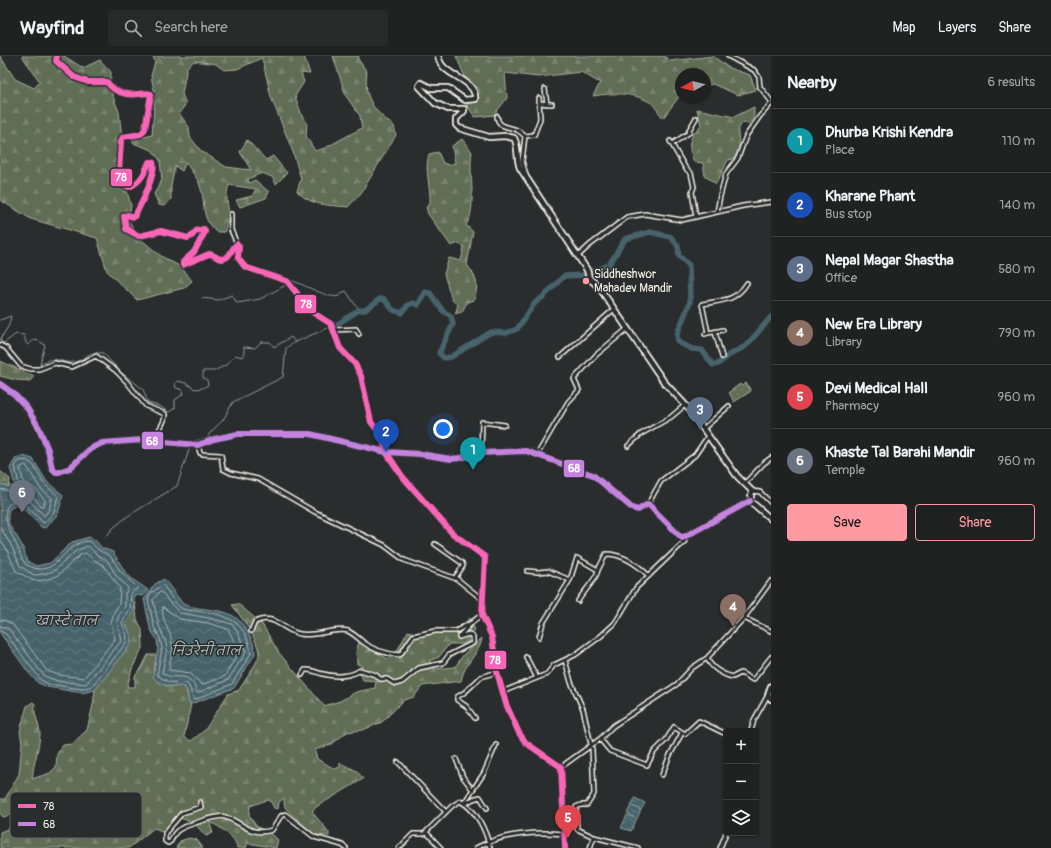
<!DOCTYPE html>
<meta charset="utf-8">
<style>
body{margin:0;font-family:Pangolin,"Playpen Sans Deva",sans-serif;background:#282a2a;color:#f1f3f6}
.controls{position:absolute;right:12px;bottom:12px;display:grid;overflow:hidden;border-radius:4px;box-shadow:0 1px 3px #0004}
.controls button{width:36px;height:36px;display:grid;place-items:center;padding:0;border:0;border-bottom:1px solid #3d3f40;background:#202222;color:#f1f3f6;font:20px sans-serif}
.compass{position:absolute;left:675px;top:12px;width:36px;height:36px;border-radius:50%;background:#202222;box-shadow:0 1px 3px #0004;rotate:262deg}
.you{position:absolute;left:443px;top:373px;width:14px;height:14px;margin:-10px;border:3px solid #fff;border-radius:50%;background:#1a73e8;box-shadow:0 0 0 6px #1a73e833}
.badge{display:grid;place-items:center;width:26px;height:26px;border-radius:50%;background:#ff9aa2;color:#fff;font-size:13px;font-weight:700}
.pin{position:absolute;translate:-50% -33px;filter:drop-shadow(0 1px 2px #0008)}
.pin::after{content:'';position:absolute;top:21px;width:14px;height:12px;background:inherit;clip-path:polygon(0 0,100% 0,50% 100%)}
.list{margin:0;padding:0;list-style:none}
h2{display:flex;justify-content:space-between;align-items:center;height:52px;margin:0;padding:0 16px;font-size:17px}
h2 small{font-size:13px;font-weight:400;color:#a2a4a5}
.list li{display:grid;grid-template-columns:26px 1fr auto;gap:12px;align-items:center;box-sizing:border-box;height:64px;padding:0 16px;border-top:1px solid #3d3f40}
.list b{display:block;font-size:15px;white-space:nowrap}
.list p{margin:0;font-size:13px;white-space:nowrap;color:#a2a4a5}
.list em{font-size:13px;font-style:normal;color:#a2a4a5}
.actions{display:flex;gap:8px;padding:12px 16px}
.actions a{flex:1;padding:9px 0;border:1px solid #ff9aa2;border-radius:4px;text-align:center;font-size:14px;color:#ff9aa2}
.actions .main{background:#ff9aa2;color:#111}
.icon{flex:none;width:22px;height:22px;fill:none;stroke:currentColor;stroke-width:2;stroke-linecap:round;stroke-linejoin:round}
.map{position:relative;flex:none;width:771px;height:792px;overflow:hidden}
header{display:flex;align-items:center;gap:24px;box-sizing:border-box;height:56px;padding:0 20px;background:#202222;border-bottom:1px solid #3d3f40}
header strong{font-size:19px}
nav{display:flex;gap:22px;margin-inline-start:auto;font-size:14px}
.search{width:280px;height:36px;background:#282a2a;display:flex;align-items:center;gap:10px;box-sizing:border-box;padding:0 14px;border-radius:4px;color:#a2a4a5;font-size:15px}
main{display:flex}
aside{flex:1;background:#202222}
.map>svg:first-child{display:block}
.forest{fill:url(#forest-firs);stroke:#aab09f}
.park{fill:url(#park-dots);stroke:#aab09f}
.water{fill:url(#water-waves);stroke:#8c9c9e}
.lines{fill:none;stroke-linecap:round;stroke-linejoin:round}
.shore{stroke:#afb8b6;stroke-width:1}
.stream{stroke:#8c9c9e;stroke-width:1}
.river{stroke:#47636c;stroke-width:5.5}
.street-casing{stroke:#f4f1e8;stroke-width:6}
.secondary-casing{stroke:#f4f1e8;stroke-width:8}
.street{stroke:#2a2d2e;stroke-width:3}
.secondary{stroke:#2a2d2e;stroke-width:4.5}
.bus-1-casing{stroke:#2a2d2e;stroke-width:9}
.bus-2-casing{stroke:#2a2d2e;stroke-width:9}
.bus-1{stroke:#fa66b7;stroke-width:6}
.bus-2{stroke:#c483df;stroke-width:6}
.poi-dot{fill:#ff9aa2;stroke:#2a2d2e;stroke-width:1.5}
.labels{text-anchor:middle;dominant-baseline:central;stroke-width:3;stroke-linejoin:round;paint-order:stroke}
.poi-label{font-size:12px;fill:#f4f1e8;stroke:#2a2d2e;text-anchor:start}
.water-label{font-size:13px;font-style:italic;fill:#afb8b6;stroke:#2a2d2e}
.key{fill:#2a2d2e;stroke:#676866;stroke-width:1}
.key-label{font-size:11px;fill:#f4f1e8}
.line-badge{stroke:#2a2d2e;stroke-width:1.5}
.badge-label{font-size:11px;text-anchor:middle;font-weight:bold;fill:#fff}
</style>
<header>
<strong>Wayfind</strong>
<div class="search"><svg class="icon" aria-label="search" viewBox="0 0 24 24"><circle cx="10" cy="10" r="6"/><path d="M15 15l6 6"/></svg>Search here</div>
<nav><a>Map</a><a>Layers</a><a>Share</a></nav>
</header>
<main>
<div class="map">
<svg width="771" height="792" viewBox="0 0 771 792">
<defs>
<pattern id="forest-firs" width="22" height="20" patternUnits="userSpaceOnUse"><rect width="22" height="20" fill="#616e56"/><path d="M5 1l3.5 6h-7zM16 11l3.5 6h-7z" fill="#78836e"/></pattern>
<pattern id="park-dots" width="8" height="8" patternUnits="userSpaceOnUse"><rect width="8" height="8" fill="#616e56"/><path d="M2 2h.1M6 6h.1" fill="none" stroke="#78836e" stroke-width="1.8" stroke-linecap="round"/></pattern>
<pattern id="water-waves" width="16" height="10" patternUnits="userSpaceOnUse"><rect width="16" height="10" fill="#47636c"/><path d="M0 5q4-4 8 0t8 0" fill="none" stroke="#627a81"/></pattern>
</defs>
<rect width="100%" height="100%" fill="#2a2d2e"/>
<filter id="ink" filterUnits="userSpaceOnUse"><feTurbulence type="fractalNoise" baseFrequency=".025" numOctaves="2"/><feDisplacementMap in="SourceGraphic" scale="8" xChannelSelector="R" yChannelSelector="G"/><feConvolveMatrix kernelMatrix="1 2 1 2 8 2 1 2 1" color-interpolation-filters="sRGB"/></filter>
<g filter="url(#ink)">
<path class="forest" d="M0,0L15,23L34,32L40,26L22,0H64L83,12L100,4L111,16L110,33L119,56L122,82L121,113L131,150L128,163L138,181L161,200L181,211L192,225L184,232L137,244L107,215L97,182L31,163L0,144Z
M153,0H304L310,18L301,17L304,26L295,40L302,60L307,66L306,80L315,95L325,92L362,72L360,60L346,40L333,0H359L358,3L367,16C363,41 374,56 394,70L396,79L361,137L348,151C328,149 311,150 297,135L301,123L293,96L271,41L262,2L237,13L224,14L216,8L194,5L187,11L182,38L186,48L179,57L189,71L190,81L201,95L226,111L251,114L240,96L247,84L266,104L273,100L287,117L276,128L272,121L262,117L248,123L249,127L255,124L269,136L266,142L240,151L236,144L252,140L256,133L229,129C222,146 235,155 224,176H216C199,159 207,150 200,130C198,121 190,115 186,106L182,115L175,110L171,130V143L165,150L159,149L154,138L162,124L160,104L152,94L133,87V84L152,79L155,38L151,20L155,6Z
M456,0H665L670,5L713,0L729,12L750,19L756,34L738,39L713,28L705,30V18H681V38L663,62C659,57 654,48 648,45C630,36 613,37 593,40L600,27L581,16L538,21L505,17L507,42L494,59L475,61L466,48L479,43L465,21Z
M754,51V63L750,70L744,66C734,74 740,81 739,91C739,95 735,100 733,103L728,104L716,128L705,120L703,107L694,106C687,88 688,83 701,69L697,53L734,61Z
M462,83L472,96C468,118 478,152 466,169L473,176L467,209C477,221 479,230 474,244L467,246L462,256L455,258L458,249L452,244L444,218L449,202L461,205L464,191L459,187L451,190L428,158L426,151L430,148C431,130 424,115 429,98L438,96L443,107L449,109L455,107L452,90Z
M0,305L34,320L30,325L16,324L0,320Z
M0,415L10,423L9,431L0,428Z
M135,547L137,563L142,574L143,590L132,613L127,631H135V620L141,613L148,599H157L153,615L155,623C160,627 166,631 173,631C179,631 180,628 186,632L189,647L191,648L184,681L191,685L205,674L228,638L239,634C243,627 259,605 259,599C259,584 241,561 232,549L238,548L262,568L279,597L324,650L340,645L356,636L375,632L376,625L363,624L361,619L362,610L357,608L356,596L359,586L388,603L397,595L408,575L424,579L432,574C451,577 456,575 470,562L475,574L467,588H449L439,601L429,605L434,613L455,611L464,598L482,582C481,596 464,607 461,625L422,630L414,641L404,644L382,666L363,674L347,676L332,688L315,694L317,703L335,713L340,711V707L357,715L363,723L316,751L312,756L329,776V780L315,779C309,773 288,756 285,751C284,749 284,745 284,742L279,746L278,753L274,752L271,746L267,744L250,750L249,759L256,770L274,780L278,784L276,792L248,787L246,792H237C236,780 219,771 209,765L213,777L206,780L194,767L177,761L170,770L162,775L154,772L129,792H0V776L10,772L18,761L10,759L3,761L0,757V743H5L19,718L22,687L20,675L27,650L33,646L35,648C33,659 40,668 40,679C39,694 33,708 32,723L50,717L56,711L57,698L63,689L72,688L87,674L93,649L95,634L130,589L132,583L126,568L133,554Z
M189,782L197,784L203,792H176L180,785Z"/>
<path class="park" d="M746,327L751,335L734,346L729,336L740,328L742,330Z"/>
<path class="water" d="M23,400L33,403L47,426L63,439L58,458L45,472L41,471L19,448L9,453C5,467 12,473 19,484C23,490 25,498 27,505L36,510L50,507L72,486L89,481L94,483L102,492L113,496L124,514L132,523L148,534L142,540L134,539V554L126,568C129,576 133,580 130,589L95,634L82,637L47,631L38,627L28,616L0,577V428L9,431L15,429L10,412L16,402Z
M164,523L183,548C209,558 233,547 248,577C252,584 255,590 255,598L234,632L191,648L189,647C188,643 188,634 185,631C181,628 165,635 153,621L158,592L157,584L150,572L144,543L155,528Z
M635,742L645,747L641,754L632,750L641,754L631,775L621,772L627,759L635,762L627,757Z"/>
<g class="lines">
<path class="shore" d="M26,409L40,432L52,442L49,454L44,460L29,444L20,438L24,428L20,412Z
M30,431H33L45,444L44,450H41L29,436Z
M0,433L9,435L17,432L19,428L15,410L19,405L27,404L34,410L44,428L58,440L54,456L44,467L21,445C16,444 13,445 9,448C0,459 11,477 16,488C19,494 21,503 25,508C58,527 61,486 89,485L100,495L110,500L121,516L138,532L131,537L130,553L122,567L127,579L126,587L92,630L82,633L48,628L41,624L6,578L0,575
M0,471L11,489L20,510L34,519L44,518L54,515L77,494L88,490L97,499L107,504L116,519L128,532L125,538V551L119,559L117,566L122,584L86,628L58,625L44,620L9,573L0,570
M0,484L6,492L16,515L34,525L45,524L57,520L80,499L86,497L94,504L103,509L120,532L119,548L114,556L111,566L115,583L84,622L59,619L47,615L13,569L6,565L0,564
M163,529C169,536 174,549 183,553C189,555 198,555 205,556C232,560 246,568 251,597L232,628L194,644L189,630L186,627L168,626L157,619L162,592L160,582L154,571L148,543L150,538Z
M160,536L163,537L169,546L180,557L209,562L232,568L238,577L246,596L228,624L197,637C195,634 195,629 192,626C183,616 174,625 162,617L167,593L166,587L159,570L153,544Z
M163,551L180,563L208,567L228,573L239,595L225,620L202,629L190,617L169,614C169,605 174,596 172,587C171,575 160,563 163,551Z"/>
<path class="stream" d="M290,224C302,227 330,244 339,240L341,237L346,235L359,254
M202,242L218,244L232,239L237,247L260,243L286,229
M0,264L11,260L9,269L0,284L4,287L16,278L24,279L26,287L28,289L34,284L39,285L45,289L40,308C58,298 60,308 74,306C86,304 85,295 103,297L122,317L143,333L148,347L159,350L169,356L175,352V344L182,339L183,334L176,332L175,328L177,325L186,327L195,333L203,332L208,329L207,324L203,322V315H214L226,309L235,299L242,301L244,297V291L255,292L261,286H270L274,291L291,281L295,286L330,271
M194,385L207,382L210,377L223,364L233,346L283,321L286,292L295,286
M106,481L113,472L128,460L177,430L189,394"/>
<path class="river" d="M336,269L359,254H365L380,243H384L393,254L402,257L408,249L413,247L418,249L425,236L430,237L443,255L451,260L453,268L439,297L444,302L451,301L491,276L506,277L517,273L535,247L543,241L564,220L584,219L609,209L625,183L650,176L671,181L678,190L679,200L689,209L690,246L677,278L678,286L692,293L702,294L713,309L718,308L729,299L746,290L771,261"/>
<g class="street-casing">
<path id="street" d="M57,0L56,5L74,21L88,26H107C114,36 126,40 138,38C143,38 146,36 151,38L145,73L141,78L123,81L121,85L119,116L124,129L129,131C140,127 145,117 149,106H153C157,116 140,151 134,161L127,159L124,160L126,173L139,180L161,175L188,182L192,180L196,175L204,173L205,176L194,196L183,206V209L209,198C214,198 216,202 221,203C231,203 231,192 237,188L239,190L238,202L245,211L287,225L312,256L331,268L340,292L355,308L361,320L371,366L381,379L386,396L402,420L452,477L485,501L482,559L492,581L497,616L506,648L519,677L526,687L561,711L565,792
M728,0L754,14L759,21L760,31L771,45
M545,33L547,48
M539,47L552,48
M497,60C498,72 508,70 517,74C520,75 522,78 525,80
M670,85L686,113L691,117L694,131L692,136L696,161
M672,88L690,76L689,74L696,62
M526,119L522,105L525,80L534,79L540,63L539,42
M717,156L720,140L726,118L738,102L746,80L760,60L771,48
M231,158V174L237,188
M578,200L590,189L627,161L645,158L682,164L743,150L771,146
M334,274L356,273L359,278
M715,276L722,301
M708,277L723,274
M705,278L708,277L702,248C722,244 735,246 747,227
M0,289L6,292L21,310L31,313H39L55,307L72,311L96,300L115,314L127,326L146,350L165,358C166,367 156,375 155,384
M560,301L613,254
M703,373L729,350
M198,389L200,397L202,398L221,399L223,413L231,417L258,423L315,456L384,489L404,504L457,523L483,544
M628,390L641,378L671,361L685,349
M481,397L482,366L505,369
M537,399L568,346L579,334L574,323L596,299L627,273
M745,427L764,407L771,402
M752,435L760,436L771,447
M648,448L661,425L695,399L708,380
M435,488L462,507L463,510L455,522
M527,515L538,516L548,515L570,524L577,502L598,514L606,498C622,498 638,509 649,520
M578,545C583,536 597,523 598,514
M744,562L771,575
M251,575L255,566C274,556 283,575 300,578C315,581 337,571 348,575C354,578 358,582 363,586C374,595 387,598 400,599L413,580L435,575H456L471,567
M539,581L543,567L570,524
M526,601L537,622
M707,602C711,612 723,619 733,621L741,617L753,624L771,601
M565,604L571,626L583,653L592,693L594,738L587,749H581L576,751L577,773L594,781L638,792
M302,619L305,614C312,613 317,617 323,618C334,621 351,621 360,614L376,619L380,623H387L395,628L402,626L419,612L443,607L449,599L473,587V581L469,578L459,581V580C467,573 472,564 482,559
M502,636L547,618L554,609L575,599L601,580L615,567L636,532L685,485L684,482
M475,662L466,650L457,644V641L465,636L481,621L497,616
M751,675L754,664L768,639
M600,683L610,695L647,709L654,696L666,684L674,671L685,678L699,665L726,678
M456,703L463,721L473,734
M398,706L446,756
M561,711L600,683L613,670L677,628L692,612L707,602L744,562L771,525
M662,719L670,699L682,677
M200,746L201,751L182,757L165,777V785L168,787L171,785C172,781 174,778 177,775C183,770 219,758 225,761C243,766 249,781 272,774L281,760L285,758L314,781L342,789L346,792
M464,747L484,717L496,689
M465,748L473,743L480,741L487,752
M426,776L441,792
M399,792L413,778H424L452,750L460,745C477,754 486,775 490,792
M476,792C502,778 534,775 564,778
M590,792L594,781
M720,792L726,777"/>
</g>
<g class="secondary-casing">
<path id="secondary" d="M438,0C439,3 440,7 442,9C449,20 477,26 475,43L465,44L448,32H431L421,27L419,30L435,47L448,53H464V55L456,63V69L459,72L489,81L505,80L514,82C519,90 516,102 520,112L587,214L589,222L599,231L664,326L689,353L737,420L752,435L750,445L771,463
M0,328L14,338L27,352L39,372L48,394L52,412L56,417L70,412L90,393L102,387L143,384L198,389L214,383L238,378H310L386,396L420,398L451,403L460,402L481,397L526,395L593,419L632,452L638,454L648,448L682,482L750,445
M771,630L768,639L771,643"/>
</g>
<use href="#street" class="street"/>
<use href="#secondary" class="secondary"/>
<g class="bus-1-casing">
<path id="bus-1" d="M57,0L56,5L74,21L88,26H107C114,36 126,40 138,38C143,38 146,36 151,38L145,73L141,78L123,81L121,85L119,116L124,129L129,131C140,127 145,117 149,106H153C157,116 140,151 134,161L127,159L124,160L126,173L139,180L161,175L188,182L192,180L196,175L204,173L205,176L194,196L183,206V209L209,198C214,198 216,202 221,203C231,203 231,192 237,188L239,190L238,202L245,211L287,225L312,256L331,268L340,292L355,308L361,320L371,366L381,379L386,396L402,420L452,477L485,501L482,559L492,581L497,616L506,648L519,677L526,687L561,711L565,792"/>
</g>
<g class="bus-2-casing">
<path id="bus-2" d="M0,328L14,338L27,352L39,372L48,394L52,412L56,417L70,412L90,393L102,387L143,384L198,389L214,383L238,378H310L386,396L420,398L451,403L460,402L481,397L526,395L593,419L632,452L638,454L648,448L682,482L750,445"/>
</g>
<use href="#bus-1" class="bus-1"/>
<use href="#bus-2" class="bus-2"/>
</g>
</g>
<circle class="poi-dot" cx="586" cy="225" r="4"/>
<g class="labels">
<g class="poi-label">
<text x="594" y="218">Siddheshwor<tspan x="594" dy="14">Mahadev Mandir</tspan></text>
</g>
<g class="water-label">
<text x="66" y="565">खास्टे ताल</text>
<text x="206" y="595">निउरेनी ताल</text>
</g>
</g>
<rect x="10" y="736" width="132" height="46" rx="6" class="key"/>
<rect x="18" y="748" width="18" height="4" fill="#fa66b7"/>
<rect x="18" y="766" width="18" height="4" fill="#c483df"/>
<g class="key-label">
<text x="43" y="754">78</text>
<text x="43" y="772">68</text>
</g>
<g class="line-badge">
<rect x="110" y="112" width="23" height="19" rx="4" fill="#fa66b7"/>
<rect x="294" y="238" width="23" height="20" rx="4" fill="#fa66b7"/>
<rect x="141" y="375" width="23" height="19" rx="4" fill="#c483df"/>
<rect x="563" y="403" width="22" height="19" rx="4" fill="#c483df"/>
<rect x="484" y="594" width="23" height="20" rx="4" fill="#fa66b7"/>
</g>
<g class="badge-label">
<text x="121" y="125">78</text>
<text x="306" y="252">78</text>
<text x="152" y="389">68</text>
<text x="574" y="416">68</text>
<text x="495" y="608">78</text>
</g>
</svg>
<div class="controls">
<button>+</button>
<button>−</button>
<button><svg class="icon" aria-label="layers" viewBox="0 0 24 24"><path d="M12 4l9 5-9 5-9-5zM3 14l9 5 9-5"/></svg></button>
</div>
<svg class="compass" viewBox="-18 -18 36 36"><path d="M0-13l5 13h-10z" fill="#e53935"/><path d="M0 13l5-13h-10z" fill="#a2a4a5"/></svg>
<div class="you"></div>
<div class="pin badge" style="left:473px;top:414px;background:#0f9aa8">1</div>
<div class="pin badge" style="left:386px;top:396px;background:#1a4fb4">2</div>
<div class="pin badge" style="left:700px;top:374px;background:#5c6f8a">3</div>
<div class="pin badge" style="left:733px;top:571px;background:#8d6e63">4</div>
<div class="pin badge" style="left:568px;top:782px;background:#e0444e">5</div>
<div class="pin badge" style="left:22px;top:457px;background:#6b7280">6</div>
</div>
<aside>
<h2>Nearby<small>6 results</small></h2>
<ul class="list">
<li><span class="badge" style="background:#0f9aa8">1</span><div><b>Dhurba Krishi Kendra</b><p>Place</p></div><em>110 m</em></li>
<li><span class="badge" style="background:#1a4fb4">2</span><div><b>Kharane Phant</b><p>Bus stop</p></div><em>140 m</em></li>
<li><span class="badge" style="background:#5c6f8a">3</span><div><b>Nepal Magar Shastha</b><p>Office</p></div><em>580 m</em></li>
<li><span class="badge" style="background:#8d6e63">4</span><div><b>New Era Library</b><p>Library</p></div><em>790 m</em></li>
<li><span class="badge" style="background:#e0444e">5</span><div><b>Devi Medical Hall</b><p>Pharmacy</p></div><em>960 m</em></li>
<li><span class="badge" style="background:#6b7280">6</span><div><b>Khaste Tal Barahi Mandir</b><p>Temple</p></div><em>960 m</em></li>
</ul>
<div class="actions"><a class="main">Save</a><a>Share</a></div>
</aside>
</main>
